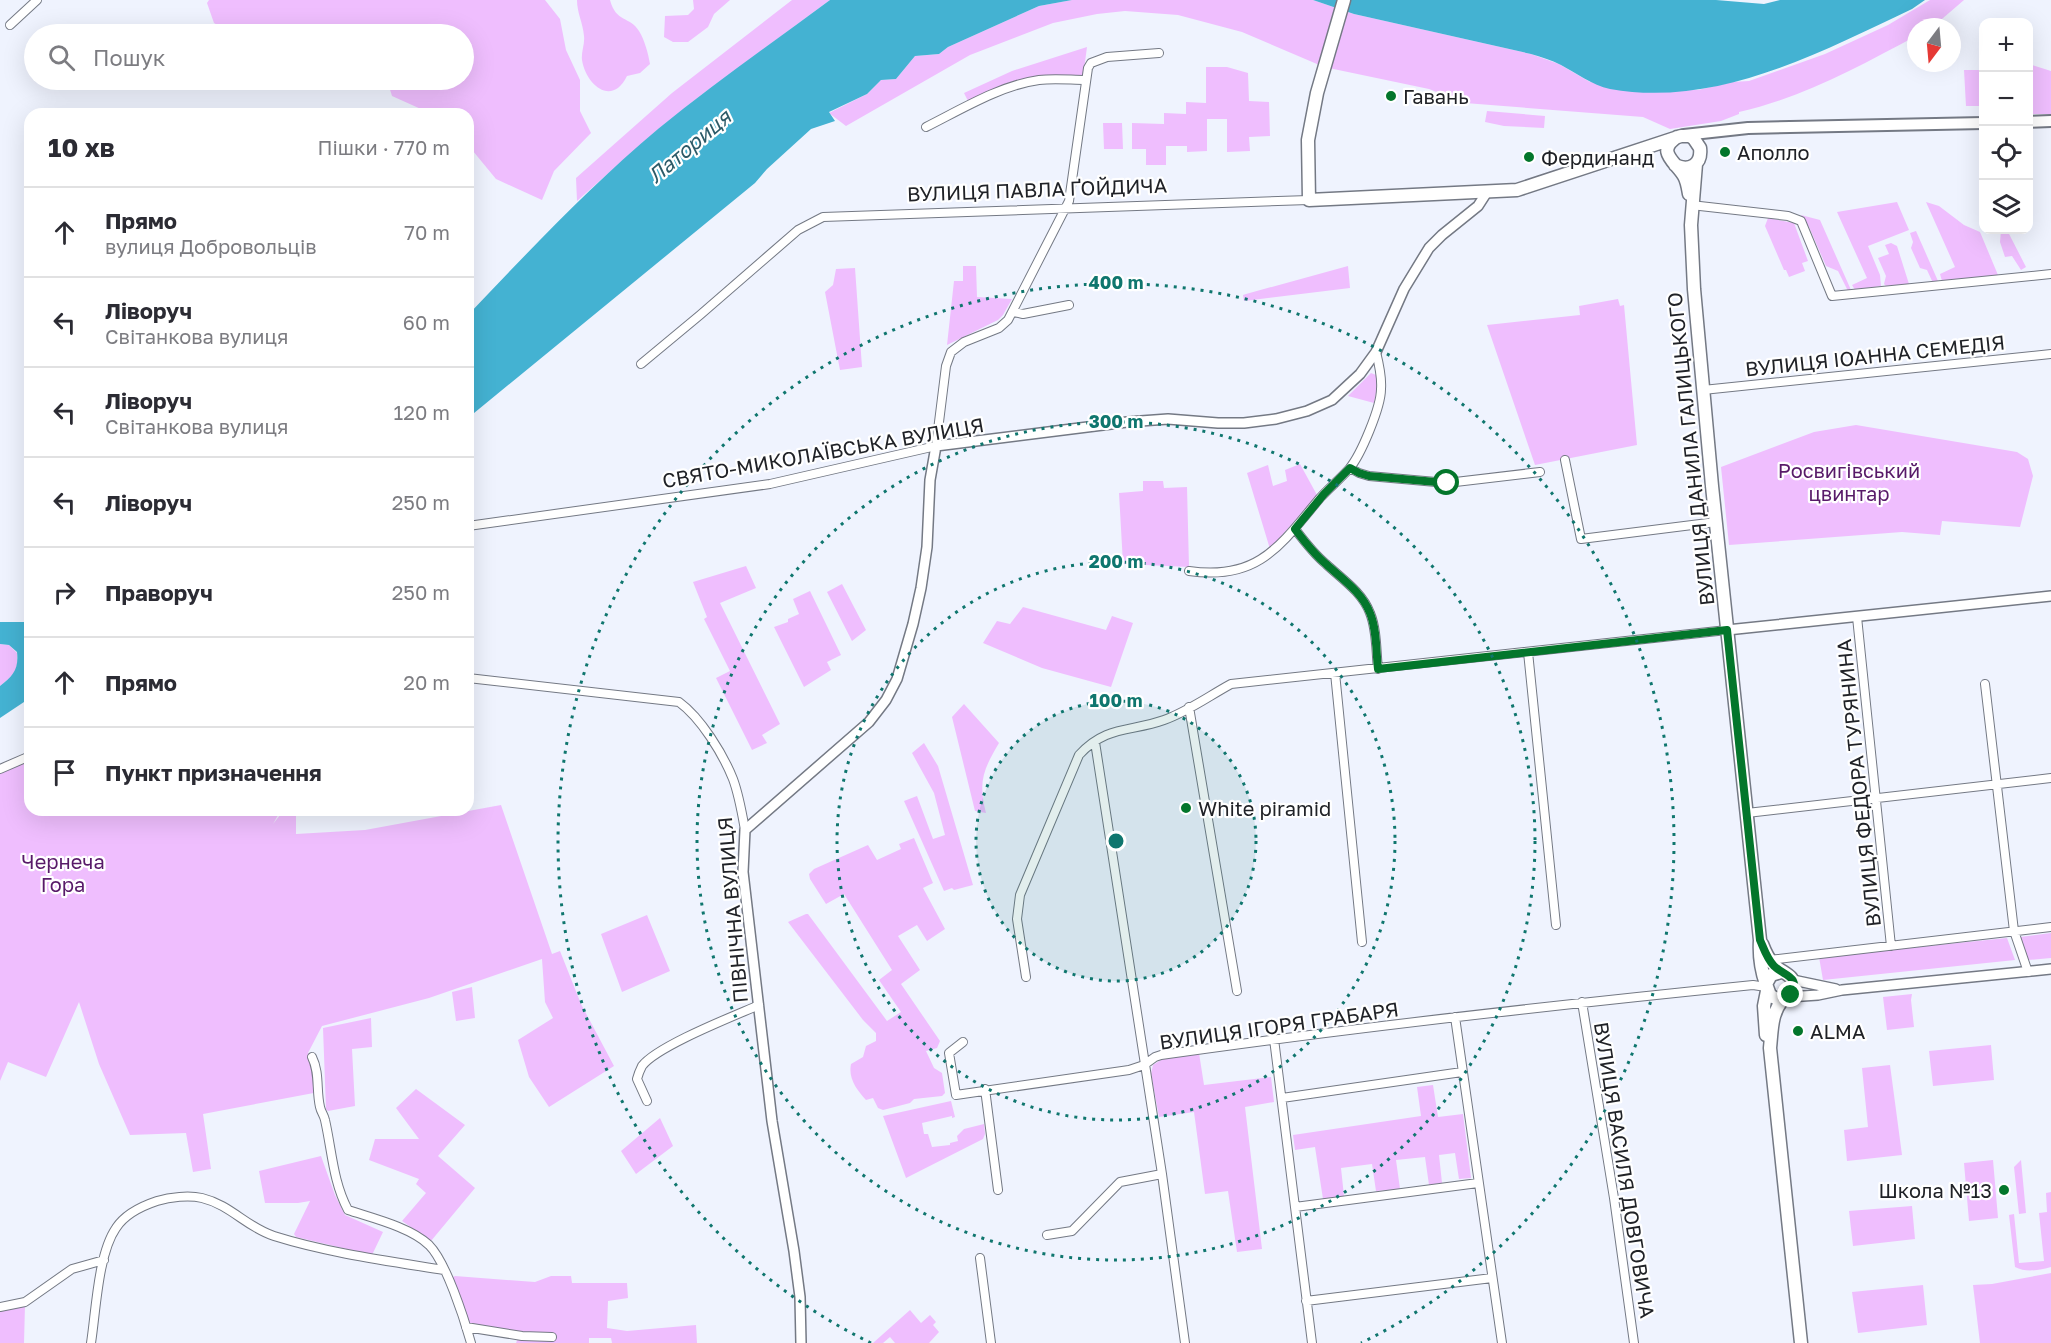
<!DOCTYPE html>
<html lang="uk">
<meta charset="utf-8">
<style>
body{margin:0;font-family:"Golos Text",sans-serif;background:#f7f7f7;color:#2b2b33}
.controls{position:absolute;right:18px;top:18px;display:grid;overflow:hidden;border-radius:12px;box-shadow:0 6px 24px #0002}
.controls button{width:54px;height:54px;display:grid;place-items:center;padding:0;border:0;border-bottom:2px solid #e1e1e2;background:#fff;color:#2b2b33;font:30px sans-serif}
.compass{position:absolute;left:1907px;top:18px;width:54px;height:54px;border-radius:50%;background:#fff;box-shadow:0 6px 24px #0002;rotate:196deg}
.stop{position:absolute;width:18px;height:18px;margin:-14px;border:4px solid #03762b;border-radius:50%;background:#fff}
.stop.end{background:#03762b;border-color:#fff;box-shadow:0 2px 6px #0008}
.list{margin:0;padding:0;list-style:none}
h2{display:flex;justify-content:space-between;align-items:center;height:78px;margin:0;padding:0 24px;font-size:26px}
h2 small{font-size:20px;font-weight:400;color:#7c7c81}
.list li{display:grid;grid-template-columns:39px 1fr auto;gap:18px;align-items:center;box-sizing:border-box;height:90px;padding:0 24px;border-top:2px solid #e1e1e2}
.list b{display:block;font-size:22px;white-space:nowrap}
.list p{margin:0;font-size:20px;white-space:nowrap;color:#7c7c81}
.list em{font-size:20px;font-style:normal;color:#7c7c81}
.icon{flex:none;width:33px;height:33px;fill:none;stroke:currentColor;stroke-width:2;stroke-linecap:round;stroke-linejoin:round}
.map{position:relative;flex:none;width:2051px;height:1343px;overflow:hidden}
.search{position:absolute;background:#fff;box-shadow:0 6px 24px #0002;left:24px;top:24px;width:450px;height:66px;display:flex;align-items:center;gap:15px;box-sizing:border-box;padding:0 21px;border-radius:33px;color:#7c7c81;font-size:22px}
.panel{position:absolute;background:#fff;box-shadow:0 6px 24px #0002;left:24px;top:108px;width:450px;height:708px;border-radius:18px}
.map>svg:first-child{display:block}
.green{fill:#efbefe}
.water{fill:#44b2d2}
.lines{fill:none;stroke-linecap:round;stroke-linejoin:round}
.minor-casing{stroke:#747984;stroke-width:10}
.tertiary-casing{stroke:#747984;stroke-width:12}
.secondary-casing{stroke:#747984;stroke-width:14}
.primary-casing{stroke:#747984;stroke-width:15}
.minor{stroke:#fff;stroke-width:8}
.tertiary{stroke:#fff;stroke-width:9}
.secondary{stroke:#fff;stroke-width:10}
.primary{stroke:#fff;stroke-width:12}
.route{stroke:#03762b;stroke-width:8}
.ring{fill:none;stroke:#0f766e;stroke-width:3;stroke-dasharray:3 6}
.poi-dot{fill:#03762b;stroke:#fff;stroke-width:2}
.labels{text-anchor:middle;dominant-baseline:central;stroke-width:4.5;stroke-linejoin:round;paint-order:stroke}
.poi-label{font-size:20px;fill:#202227;stroke:#fff;text-anchor:start}
.street-label{font-size:20px;fill:#202227;stroke:#fff}
.park-label{font-size:20px;fill:#581a69;stroke:#fff}
.water-label{font-size:21px;font-style:italic;fill:#2c5a68;stroke:#fff}
.centre{fill:#0f766e;stroke:#fff;stroke-width:3}
.ring-label{font-size:18px;text-anchor:middle;font-weight:bold;fill:#0f766e;stroke:#fff;stroke-width:4.5;stroke-linejoin:round;paint-order:stroke}
</style>
<div class="map">
<svg width="2051" height="1343" viewBox="0 0 2051 1343">
<rect width="100%" height="100%" fill="#eff3fe"/>
<path class="green" d="M209,0H545L560,19L566,50L580,80V111L591,133L554,171L542,200L496,179L468,145V114H432L392,96L387,80H464V34H358L331,28L297,33L275,27L258,34H232L214,23L207,3Z
M577,0H610C616,23 630,16 639,31C645,41 648,53 650,64L640,73L627,76C612,107 586,85 582,60C581,52 585,44 584,36C583,23 577,13 577,0Z
M693,0H730L714,14L708,27L688,42H673L664,37L665,16L688,15L694,9Z
M792,0H830L700,96L656,131L577,201L576,178L672,93Z
M1072,0H1313L1354,14L1531,54L1559,64L1590,82L1698,90L1732,82L1749,81L1825,54L1888,25L1930,0H1964L1935,25L1916,27V36C1860,66 1802,98 1739,112V114L1721,121L1670,129L1643,117L1465,103L1429,89L1324,67L1242,32L1178,15L1125,11L1097,14L1053,23L970,55L846,126L829,113L867,94L881,80L896,79L915,56L939,54L948,47L1039,6Z
M1087,47L1083,77L1037,78L969,103L964,93L1012,71Z
M2029,64L2051,71V114H2029Z
M1206,67H1227L1248,73L1249,101L1269,102L1270,136L1249,137L1250,151L1227,152V119H1207V151L1187,152V146H1166V165H1146V149H1132V123L1164,124V113L1186,114V102L1206,103Z
M1964,70H1983V106H1966Z
M1487,111L1545,116L1544,128L1504,126L1485,122Z
M1103,123H1122L1123,149H1104Z
M1897,202L1909,230L1868,246L1880,275L1881,286L1855,290L1852,285L1867,278L1837,212Z
M1926,202L1939,206L1964,225L1980,232L1998,275L1942,281L1940,274L1955,267Z
M1801,215L1820,220L1851,290L1848,291L1838,271L1826,266L1809,227Z
M1768,218L1794,223L1808,261L1802,263L1805,271L1789,277L1786,270H1784L1765,226Z
M2001,230H2007L2026,267L2021,270L2012,256L2005,257L2000,242Z
M1916,231L1938,281L1933,283L1927,270L1920,268L1911,248L1913,242L1910,233Z
M1891,243L1897,246L1909,284L1886,286L1884,284L1886,276L1878,258L1889,254L1885,245Z
M963,266H976L977,297L1012,299L1003,315L998,320L947,345L954,281H963Z
M1348,266L1350,288L1244,301L1243,295L1246,294Z
M855,268L862,367L840,370L825,292L833,285L836,269Z
M1618,299L1620,306L1624,305L1637,445L1535,465L1487,325L1580,315L1579,306Z
M1371,373L1376,375L1378,382L1374,403L1348,396Z
M1856,425L2017,452L2028,459L2033,476L2020,527L1942,521L1940,535L1902,532L1729,545L1721,467L1814,432Z
M1300,464L1317,495L1270,549L1247,473L1268,465L1273,486L1287,481L1285,470Z
M1143,481H1163L1164,488L1187,487L1189,567L1123,564L1119,493L1143,491Z
M746,566L756,588L720,603L780,724L762,735L767,743L752,750L716,678L730,671L704,619L707,617L693,582Z
M842,584L866,630L852,641L827,592Z
M810,591L841,655L827,662L831,670L804,687L774,627L788,622V619L799,614L793,599Z
M1023,607L1106,630L1112,616L1133,623L1111,687L1042,668L983,643L997,621L1010,624Z
M0,644L9,645L17,653C19,671 13,675 0,686Z
M964,704L999,743C983,770 978,782 986,813L975,811L952,717Z
M924,743L938,766L973,885L954,890L952,888L944,891L904,801L917,796L933,839L945,835L934,793L912,753Z
M30,761V810H281L273,824L284,810H296V834L365,830L501,805L552,954L560,951L581,1004L614,1066L549,1107L529,1077L518,1040L553,1018L545,1002L542,959L429,998L322,1026L308,1053L312,1057L319,1092L203,1114L211,1169L193,1172L186,1133L130,1135L99,1064L79,1002L46,1077L8,1062L0,1081V773Z
M914,838L933,883L923,888L945,929L927,941L917,925L898,936L920,970L901,984L940,1041L937,1048L926,1051L934,1068L942,1073L945,1093L942,1096L914,1099L910,1103L883,1110L878,1108L873,1098L866,1100C857,1090 848,1079 851,1064L863,1057L866,1046L876,1041V1033L863,1020L788,922L806,914H808L887,1021L901,1012L879,980L892,970L844,894L826,904L810,879L809,874L814,869L868,845L877,860L901,849L899,844Z
M647,915L670,971L622,992L601,934Z
M2051,933V958L2028,960L2020,937Z
M2007,938L2015,960L1823,980L1819,957Z
M472,987L475,1018L456,1021L452,992Z
M1912,994L1911,1000L1914,1027L1887,1030L1883,997Z
M371,1018L372,1047L352,1049L355,1106L328,1111L326,1109L323,1028Z
M1991,1045L1994,1080L1933,1086L1929,1051Z
M1199,1053L1204,1085L1271,1077L1274,1102L1245,1107L1262,1249L1237,1252L1228,1191L1205,1194L1194,1112L1159,1117L1151,1074L1153,1065L1164,1058Z
M1890,1065L1902,1155L1847,1161L1844,1130L1868,1127L1862,1068Z
M1433,1085L1438,1117L1463,1114L1471,1178L1459,1179L1455,1153L1439,1155L1442,1183L1429,1185L1425,1157L1396,1160L1400,1189L1376,1191L1372,1164L1341,1168L1344,1196L1323,1199L1315,1147L1295,1150L1293,1135L1421,1116L1417,1087Z
M416,1089L465,1125L438,1156L475,1188L431,1241L402,1221L426,1193L416,1184L419,1179L369,1160L375,1139H419L396,1108Z
M951,1101L955,1117L952,1118V1116L922,1123L924,1134H928L932,1147L950,1145V1143L958,1141L957,1136L964,1129L984,1124L985,1134L983,1139L906,1178L883,1116Z
M660,1118L673,1146L636,1174L621,1151Z
M321,1156L335,1195L345,1215L383,1232L372,1255L296,1237L294,1234L310,1201L298,1203H265L259,1171Z
M1993,1160L1998,1218L1969,1221L1964,1163Z
M2021,1160L2026,1213L2019,1214L2014,1167Z
M2051,1192V1267C2040,1270 2026,1273 2015,1267L2009,1215L2014,1214L2019,1263L2044,1261L2039,1213L2047,1212L2046,1193Z
M1912,1206L1915,1239L1853,1246L1849,1211Z
M2051,1273V1343H1980L1973,1285L1992,1284Z
M455,1276L535,1282L551,1276H571L572,1283H627L628,1298L608,1301L607,1328L627,1331L696,1325L697,1343H612L611,1338H589V1343H516L518,1338L553,1339L555,1334H524L470,1325L451,1278Z
M1923,1285L1927,1325L1858,1333L1852,1292Z
M25,1305L24,1343H0V1308Z
M910,1310L921,1323L930,1315L936,1322L933,1325L939,1332L929,1343H895L890,1337L883,1343H873Z"/>
<path class="water" d="M830,0H1072L1039,6L948,47L939,54L915,56L896,79L881,80L867,94L829,112L835,121L811,129L767,169L755,183L468,418V315C529,251 590,186 658,129C713,84 772,43 830,0Z
M1313,0H1716L1764,4L1780,0H1925L1912,9C1819,53 1716,108 1610,89C1592,85 1576,73 1561,65C1551,60 1541,57 1531,54L1354,14Z
M0,622H30V698L0,718V686C13,676 19,669 17,652L9,645L0,644Z"/>
<g class="lines">
<g class="minor-casing">
<path id="minor" d="M10,25L37,0
M926,127C960,110 1001,85 1039,80C1055,78 1071,80 1086,80
M1691,205L1788,216L1801,221L1832,296L2051,274
M1014,312L1023,314L1069,305
M641,364L700,315L798,230L823,217L1309,200
M1703,390L2051,354
M1565,460L1581,539L1716,522
M1350,468L1359,473L1369,476L1447,483L1540,472
M468,526L770,484L936,446L946,366L951,352L964,342L999,328L1008,320L1069,201L1088,68L1091,63L1107,57L1159,53
M1295,529C1304,541 1314,554 1326,564C1342,579 1362,592 1370,613C1377,630 1376,651 1378,669
M1189,571C1258,581 1280,546 1320,498C1329,488 1340,479 1349,469C1361,455 1381,407 1381,389C1382,377 1379,364 1376,352
M1857,617L1891,946
M1528,652L1556,925
M1335,673L1362,942
M468,678L679,702C701,718 723,754 733,779C739,795 742,813 745,830
M1985,684L2014,931L2028,972
M1189,707L1237,991
M1095,742L1162,1174L1185,1343
M0,769L30,756
M1747,813L2051,778
M1769,960L2051,927
M1026,977L1017,919L1020,895L1079,755C1106,725 1131,732 1164,720C1187,712 1209,696 1231,684L1727,630
M1582,1002L1614,1198L1634,1343
M1455,1017L1502,1343
M1274,1039L1312,1343
M963,1042L949,1053L956,1095L1129,1070L1144,1065L1155,1057L1161,1055C1358,1027 1555,1005 1753,985L1766,987
M312,1057C320,1073 316,1090 320,1107C321,1112 324,1115 325,1120C332,1151 333,1182 348,1210C372,1218 410,1227 429,1245C446,1262 464,1318 471,1343
M985,1089L998,1190
M1282,1098L1462,1072
M647,1101L637,1079C638,1075 640,1070 642,1066C657,1046 734,1016 759,1005
M1295,1207L1478,1183
M1047,1235L1072,1231L1120,1182L1162,1174
M980,1258L991,1343
M1306,1301L1492,1278
M0,1307L25,1302L72,1269L104,1260
M466,1327L522,1336L552,1337
M91,1343C96,1311 98,1254 116,1228C125,1214 142,1206 157,1201C170,1197 189,1195 202,1198C231,1205 246,1227 274,1236C328,1253 388,1261 444,1270"/>
</g>
<g class="tertiary-casing">
<path id="tertiary" d="M1727,630L2051,596
M1793,980L1836,989
M1788,997L1818,995L1842,990L2051,969
M801,1343L800,1297L794,1251L772,1121L743,872L745,830L869,722L886,700L897,679L913,624L921,588L927,547L930,480L936,446L1127,422L1168,419L1218,423H1244L1276,419L1307,411L1332,400L1360,374L1376,352L1404,289L1429,248L1442,235L1478,206L1487,192"/>
</g>
<g class="secondary-casing">
<path id="secondary" d="M2028,122L2051,121
M1684,135L1748,128L1984,123"/>
</g>
<g class="primary-casing">
<path id="primary" d="M1344,0L1317,93L1308,140L1309,200L1517,190L1681,136H1690L1694,139L1700,148C1702,164 1690,172 1675,165
M1677,137C1655,152 1676,162 1684,176C1687,181 1688,188 1689,194
M1696,164L1691,225L1694,289L1712,486L1760,940C1759,956 1761,970 1766,984
M1762,944C1765,952 1768,959 1774,965C1781,973 1797,975 1793,989C1792,994 1788,998 1783,999C1778,1000 1774,998 1770,995L1766,984L1771,975L1781,972
M1783,999C1771,1014 1772,1029 1770,1048L1801,1343
M1766,1035L1764,1006L1767,991"/>
</g>
<use href="#minor" class="minor"/>
<use href="#tertiary" class="tertiary"/>
<use href="#secondary" class="secondary"/>
<use href="#primary" class="primary"/>
</g>
<g class="lines">
<path class="route" d="M1447,483L1369,476L1359,473L1350,468L1324,494L1295,529C1304,541 1314,554 1326,564C1342,579 1362,592 1370,613C1377,630 1376,651 1378,669L1727,630L1760,940C1764,949 1767,959 1774,966C1784,976 1801,976 1791,995"/>
</g>
<circle cx="1116" cy="841" r="140" fill="#0f766e" fill-opacity=".12"/>
<g class="ring">
<circle cx="1116" cy="841" r="140"/>
<circle cx="1116" cy="841" r="279"/>
<circle cx="1116" cy="841" r="419"/>
<path d="M871 1343A558 558 0 1 1 1361 1343"/>
</g>
<g class="poi-dot">
<circle cx="1391" cy="96" r="6"/>
<circle cx="1725" cy="152" r="6"/>
<circle cx="1529" cy="157" r="6"/>
<circle cx="1186" cy="808" r="6"/>
<circle cx="1798" cy="1031" r="6"/>
<circle cx="2004" cy="1190" r="6"/>
</g>
<g class="labels">
<g class="poi-label">
<text x="1403" y="96">Гавань</text>
<text x="1737" y="152">Аполло</text>
<text x="1541" y="157">Фердинанд</text>
<text x="1198" y="808">White piramid</text>
<text x="1810" y="1031">ALMA</text>
<text x="1992" y="1190" text-anchor="end">Школа №13</text>
</g>
<g class="street-label">
<text transform="translate(1037 189) rotate(-2)">ВУЛИЦЯ ПАВЛА ҐОЙДИЧА</text>
<text transform="translate(1875 355) rotate(-6)">ВУЛИЦЯ ІОАННА СЕМЕДІЯ</text>
<text transform="translate(1690 449) rotate(-96)">ВУЛИЦЯ ДАНИЛА ГАЛИЦЬКОГО</text>
<text transform="translate(823 452) rotate(-10)">СВЯТО-МИКОЛАЇВСЬКА ВУЛИЦЯ</text>
<text transform="translate(1858 783) rotate(-96)">ВУЛИЦЯ ФЕДОРА ТУРЯНИНА</text>
<text transform="translate(732 910) rotate(-95)">ПІВНІЧНА ВУЛИЦЯ</text>
<text transform="translate(1279 1025) rotate(-8)">ВУЛИЦЯ ІГОРЯ ГРАБАРЯ</text>
<text transform="translate(1625 1170) rotate(81)">ВУЛИЦЯ ВАСИЛЯ ДОВГОВИЧА</text>
</g>
<g class="park-label">
<text x="1849" y="470">Росвигівський<tspan x="1849" dy="23">цвинтар</tspan></text>
<text x="63" y="861">Чернеча<tspan x="63" dy="23">Гора</tspan></text>
</g>
<g class="water-label">
<text transform="translate(689 146) rotate(-40)">Латориця</text>
</g>
</g>
<circle cx="1116" cy="841" r="9" class="centre"/>
<g class="ring-label">
<text x="1116" y="289">400 m</text>
<text x="1116" y="428">300 m</text>
<text x="1116" y="568">200 m</text>
<text x="1116" y="707">100 m</text>
</g>
</svg>
<div class="controls">
<button>+</button>
<button>−</button>
<button><svg class="icon" aria-label="locate" viewBox="0 0 24 24"><circle cx="12" cy="12" r="6"/><path d="M12 2v4M12 18v4M2 12h4M18 12h4"/></svg></button>
<button><svg class="icon" aria-label="layers" viewBox="0 0 24 24"><path d="M12 4l9 5-9 5-9-5zM3 14l9 5 9-5"/></svg></button>
</div>
<svg class="compass" viewBox="-18 -18 36 36"><path d="M0-13l5 13h-10z" fill="#e53935"/><path d="M0 13l5-13h-10z" fill="#7c7c81"/></svg>
<div class="stop" style="left:1447px;top:483px"></div>
<div class="stop end" style="left:1791px;top:995px"></div>
<div class="search"><svg class="icon" aria-label="search" viewBox="0 0 24 24"><circle cx="10" cy="10" r="6"/><path d="M15 15l6 6"/></svg>Пошук</div>
<section class="panel">
<h2>10 хв<small>Пішки · 770 m</small></h2>
<ul class="list">
<li><svg class="icon" aria-label="ahead" viewBox="0 0 24 24"><path d="M12 20V5M6 11l6-6 6 6"/></svg><div><b>Прямо</b><p>вулиця Добровольців</p></div><em>70 m</em></li>
<li><svg class="icon" aria-label="left" viewBox="0 0 24 24"><path d="M17 20v-9H6M10 6l-5 5 5 5"/></svg><div><b>Ліворуч</b><p>Світанкова вулиця</p></div><em>60 m</em></li>
<li><svg class="icon" aria-label="left" viewBox="0 0 24 24"><path d="M17 20v-9H6M10 6l-5 5 5 5"/></svg><div><b>Ліворуч</b><p>Світанкова вулиця</p></div><em>120 m</em></li>
<li><svg class="icon" aria-label="left" viewBox="0 0 24 24"><path d="M17 20v-9H6M10 6l-5 5 5 5"/></svg><div><b>Ліворуч</b></div><em>250 m</em></li>
<li><svg class="icon" aria-label="right" viewBox="0 0 24 24"><path d="M7 20v-9h11M14 6l5 5-5 5"/></svg><div><b>Праворуч</b></div><em>250 m</em></li>
<li><svg class="icon" aria-label="ahead" viewBox="0 0 24 24"><path d="M12 20V5M6 11l6-6 6 6"/></svg><div><b>Прямо</b></div><em>20 m</em></li>
<li><svg class="icon" aria-label="arrive" viewBox="0 0 24 24"><path d="M6 21V4h12l-3 4 3 4H6"/></svg><div><b>Пункт призначення</b></div></li>
</ul>
</section>
</div>
